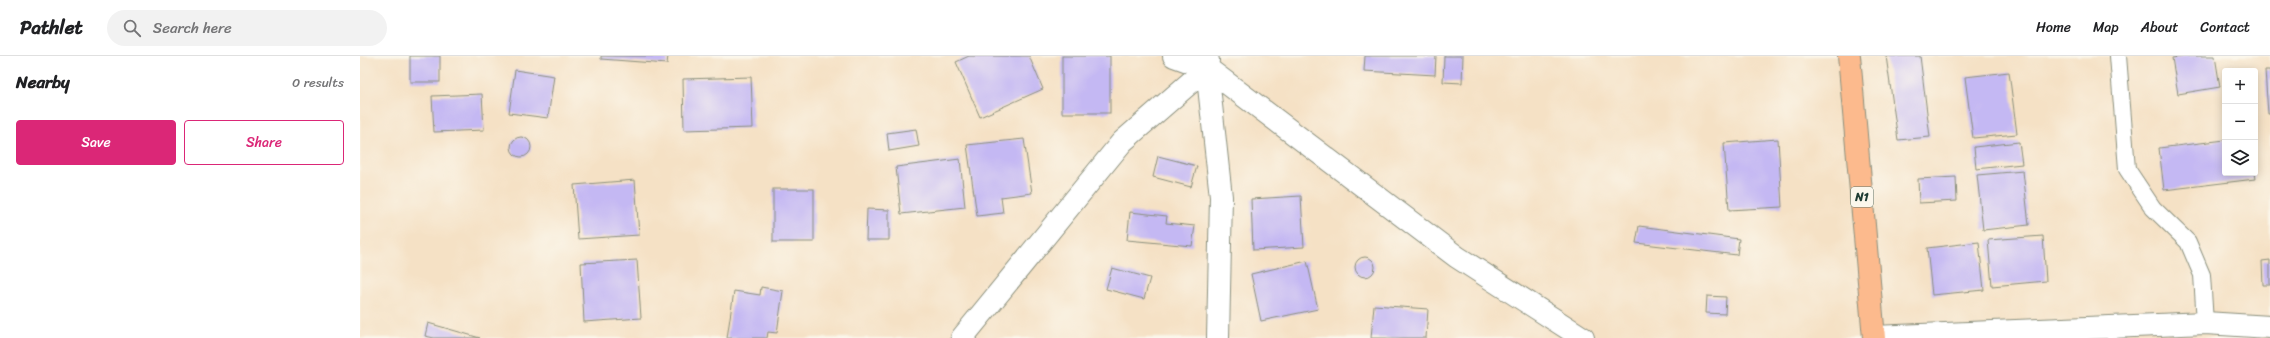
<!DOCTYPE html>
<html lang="en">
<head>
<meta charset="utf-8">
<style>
	:root { --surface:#fff; --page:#f2f2f2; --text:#202124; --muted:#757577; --line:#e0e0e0; --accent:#db2777 }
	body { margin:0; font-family:Sriracha,sans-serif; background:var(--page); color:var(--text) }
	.controls { position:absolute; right:12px; top:12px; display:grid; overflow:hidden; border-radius:4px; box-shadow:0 2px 10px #0003 }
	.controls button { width:36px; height:36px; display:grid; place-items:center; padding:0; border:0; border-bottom:1px solid var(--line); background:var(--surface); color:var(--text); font:20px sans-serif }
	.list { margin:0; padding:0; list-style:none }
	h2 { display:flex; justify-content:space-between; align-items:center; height:52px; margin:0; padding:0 16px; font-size:17px }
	h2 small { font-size:13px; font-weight:400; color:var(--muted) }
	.actions { display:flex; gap:8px; padding:12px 16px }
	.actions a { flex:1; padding:9px 0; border:1px solid var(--accent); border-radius:4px; text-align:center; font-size:14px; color:var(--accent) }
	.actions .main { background:var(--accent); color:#fff }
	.icon { flex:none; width:22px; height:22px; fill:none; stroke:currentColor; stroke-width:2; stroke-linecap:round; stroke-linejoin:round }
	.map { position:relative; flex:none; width:1910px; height:282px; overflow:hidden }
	header { display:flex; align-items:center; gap:24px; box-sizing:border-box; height:56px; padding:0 20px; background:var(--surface); border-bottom:1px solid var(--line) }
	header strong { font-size:19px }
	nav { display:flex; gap:22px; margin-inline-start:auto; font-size:14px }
	.search { width:280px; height:36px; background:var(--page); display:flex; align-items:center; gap:10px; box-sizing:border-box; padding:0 14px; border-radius:22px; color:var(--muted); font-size:15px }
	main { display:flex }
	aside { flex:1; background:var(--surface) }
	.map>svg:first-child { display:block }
</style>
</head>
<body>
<header>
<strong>Pathlet</strong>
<div class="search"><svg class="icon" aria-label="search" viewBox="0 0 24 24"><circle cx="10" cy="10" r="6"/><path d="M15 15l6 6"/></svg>Search here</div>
<nav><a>Home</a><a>Map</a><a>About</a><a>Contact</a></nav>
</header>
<main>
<aside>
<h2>Nearby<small>0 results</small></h2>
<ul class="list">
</ul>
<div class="actions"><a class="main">Save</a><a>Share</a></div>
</aside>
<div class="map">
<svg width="1910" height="282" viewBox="0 0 1910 282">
	<rect width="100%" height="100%" fill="#fbf7ec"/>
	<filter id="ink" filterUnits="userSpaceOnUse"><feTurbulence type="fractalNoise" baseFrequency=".025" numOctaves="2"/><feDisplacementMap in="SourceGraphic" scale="8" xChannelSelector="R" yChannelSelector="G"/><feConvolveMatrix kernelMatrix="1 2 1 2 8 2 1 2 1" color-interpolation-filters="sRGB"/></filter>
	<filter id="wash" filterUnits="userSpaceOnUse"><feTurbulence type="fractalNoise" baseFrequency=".012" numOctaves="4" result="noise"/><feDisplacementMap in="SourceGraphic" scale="16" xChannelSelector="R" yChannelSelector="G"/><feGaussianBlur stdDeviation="0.9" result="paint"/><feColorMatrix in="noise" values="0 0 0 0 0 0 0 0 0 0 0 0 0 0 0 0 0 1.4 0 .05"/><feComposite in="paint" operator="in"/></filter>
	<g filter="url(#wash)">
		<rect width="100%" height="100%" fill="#f5e1c5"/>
		<g id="blocks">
			<g fill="#c4b8f3">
				<rect x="50" y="0" width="30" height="26"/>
				<path d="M241 0H308L307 8 241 3Z"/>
				<path d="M609 0H669L683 33 620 61 596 6Z"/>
				<rect x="702" y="0" width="48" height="57"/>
				<path d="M1005 0H1076L1075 19 1004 15Z"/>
				<path d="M1084 0H1103L1102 27 1083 26Z"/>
				<path d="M1526 0H1560L1570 81 1538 84Z"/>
				<path d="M1827 0H1855L1860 31 1818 38 1812 2Z"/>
				<path d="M155 14 194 20 188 62 149 57Z"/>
				<path d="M1905 14H1910V58H1908Z"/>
				<path d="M1649 16 1657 78 1613 82 1605 21Z"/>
				<path d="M391 21 393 72 324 74 323 23Z"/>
				<path d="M122 38 124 74 74 76 72 40Z"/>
				<path d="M556 73 559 90 529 95 527 77Z"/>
				<circle cx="161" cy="91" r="10"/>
				<path d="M664 83 672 137 641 141 643 157 617 160 607 89Z"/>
				<path d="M1418 83 1422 151 1369 154 1364 87Z"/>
				<path d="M1865 84V117H1894L1895 123 1804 134 1799 92Z"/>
				<path d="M1659 86 1662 108 1616 113 1614 91Z"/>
				<path d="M798 100 837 110 831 131 793 121Z"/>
				<path d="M600 103 605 151 541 158 536 111Z"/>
				<path d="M1663 115 1669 169 1623 174 1617 119Z"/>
				<path d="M1596 121 1597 145 1559 147 1558 123Z"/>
				<path d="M275 124 279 179 218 183 214 129Z"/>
				<rect x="413" y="133" width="41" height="53"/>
				<path d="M941 140 944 191 893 194 891 143Z"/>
				<path d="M507 153 529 154V184H506Z"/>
				<path d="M770 156 807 160 806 167 835 170 832 190 767 184Z"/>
				<path d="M1279 170 1379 183 1377 199 1276 187Z"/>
				<path d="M1683 180 1686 225 1632 230 1628 184Z"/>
				<path d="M1619 186 1624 234 1572 239 1567 192Z"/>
				<circle cx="1005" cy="211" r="10"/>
				<path d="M277 204 281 262 224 266 221 207Z"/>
				<path d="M1910 204V229H1903L1902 205Z"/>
				<path d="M947 205 958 253 901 265 891 218Z"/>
				<path d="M752 212 790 222 784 243 746 233Z"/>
				<path d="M401 231 423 235 417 277 408 276 407 282H367L374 235 400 239Z"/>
				<path d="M1347 240 1366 241 1365 258 1346 257Z"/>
				<path d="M1014 249 1068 253 1066 282H1011Z"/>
				<path d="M68 267 120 282H74L65 280Z"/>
			</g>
		</g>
	</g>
	<g filter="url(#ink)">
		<use href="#blocks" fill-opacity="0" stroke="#8a8f7c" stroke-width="1"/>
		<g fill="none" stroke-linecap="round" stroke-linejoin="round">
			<g stroke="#8a8f7c" stroke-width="18">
				<path id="lane" d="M1758 0 1767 113 1793 152 1828 186 1842 219 1845 267"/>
			</g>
			<g stroke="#8a8f7c" stroke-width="24">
				<g id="street">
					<path d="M814 0 847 12 1097 201 1223 282"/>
					<path d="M848 4 847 12 861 141 858 282"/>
					<path d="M1514 281 1845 267 1910 271"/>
					<path d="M602 282 762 86 847 12"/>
				</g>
			</g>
			<g stroke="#8a8f7c" stroke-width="24">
				<path id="highway" d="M1489 0 1514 282"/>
			</g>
			<use href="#lane" stroke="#fff" stroke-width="16"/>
			<use href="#street" stroke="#fff" stroke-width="22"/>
			<use href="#highway" stroke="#fcba8d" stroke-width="22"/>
		</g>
	</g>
	<g text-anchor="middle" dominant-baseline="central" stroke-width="4" stroke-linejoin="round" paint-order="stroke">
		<rect fill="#fbf7ec" stroke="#61756b" stroke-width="1" x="1491" y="131" width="22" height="20" rx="3"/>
		<g font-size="12" font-weight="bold" fill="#1f3d34">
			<text x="1502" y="141">N1</text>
		</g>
	</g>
</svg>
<div class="controls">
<button>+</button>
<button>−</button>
<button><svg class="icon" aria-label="layers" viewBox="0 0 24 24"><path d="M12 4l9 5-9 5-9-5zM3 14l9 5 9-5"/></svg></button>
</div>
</div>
</main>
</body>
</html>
